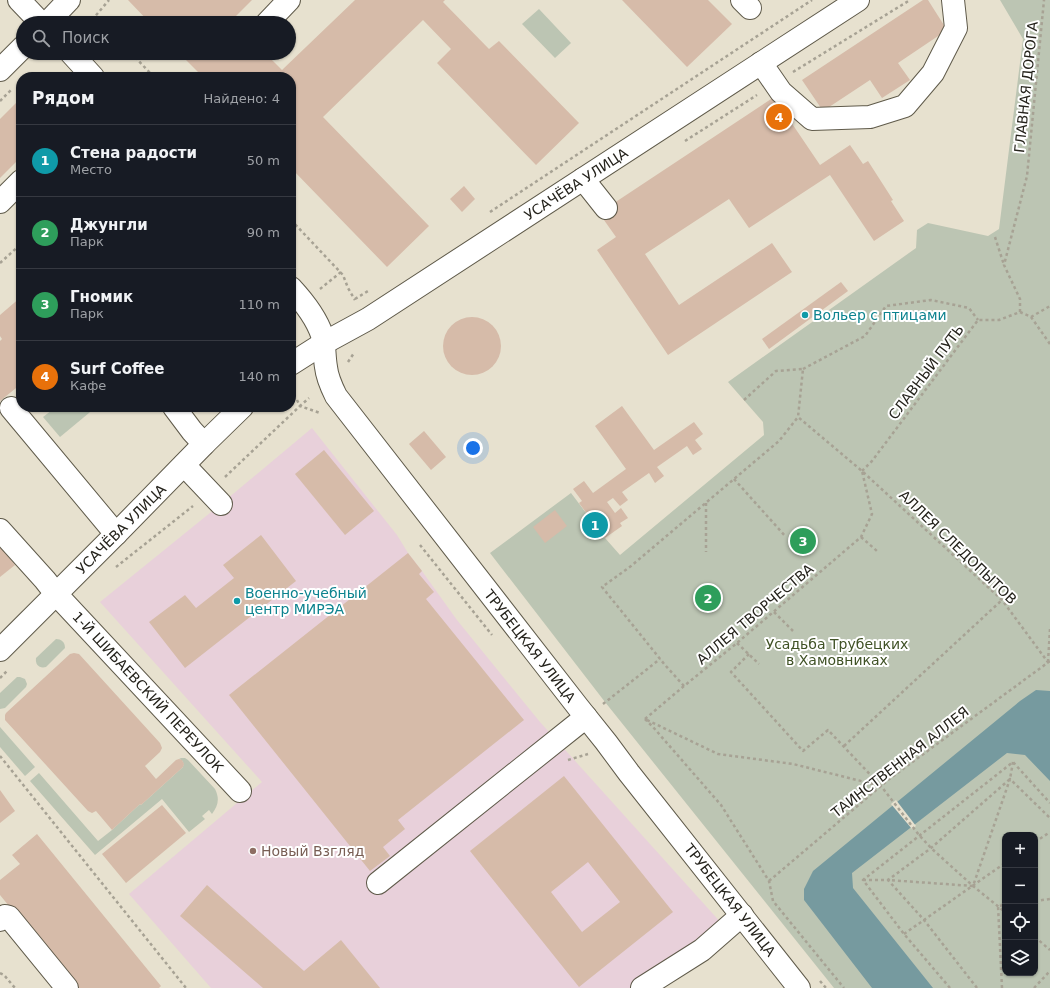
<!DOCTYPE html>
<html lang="ru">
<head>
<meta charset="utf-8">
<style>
	:root { --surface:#171b24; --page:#242831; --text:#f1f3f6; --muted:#9ea1a6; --line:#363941; --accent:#0f766e }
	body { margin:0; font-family:"DejaVu Sans",sans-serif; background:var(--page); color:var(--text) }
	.controls { position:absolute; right:12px; bottom:12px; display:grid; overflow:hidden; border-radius:8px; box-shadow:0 1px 3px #0004 }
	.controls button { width:36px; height:36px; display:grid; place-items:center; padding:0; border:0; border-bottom:1px solid var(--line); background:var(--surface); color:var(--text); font:20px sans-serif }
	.you { position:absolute; left:473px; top:448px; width:14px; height:14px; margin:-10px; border:3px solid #fff; border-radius:50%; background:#1a73e8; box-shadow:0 0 0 6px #1a73e833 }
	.badge { display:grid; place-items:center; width:26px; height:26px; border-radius:50%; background:var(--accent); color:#fff; font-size:13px; font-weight:700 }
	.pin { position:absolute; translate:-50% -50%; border:2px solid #fff; box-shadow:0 1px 4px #0006 }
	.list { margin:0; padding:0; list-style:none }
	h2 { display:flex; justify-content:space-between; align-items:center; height:52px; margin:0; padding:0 16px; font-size:17px }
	h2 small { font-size:13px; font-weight:400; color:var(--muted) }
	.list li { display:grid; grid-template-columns:26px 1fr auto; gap:12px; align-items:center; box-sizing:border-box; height:72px; padding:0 16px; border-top:1px solid var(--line) }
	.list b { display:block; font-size:15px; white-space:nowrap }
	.list p { margin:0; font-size:13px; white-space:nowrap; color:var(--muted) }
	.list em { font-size:13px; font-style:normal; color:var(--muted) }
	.icon { flex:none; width:22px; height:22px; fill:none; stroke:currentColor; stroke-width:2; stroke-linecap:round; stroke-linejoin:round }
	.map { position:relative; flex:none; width:1050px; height:988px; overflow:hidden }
	.search { position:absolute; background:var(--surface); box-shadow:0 1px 3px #0004; left:16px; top:16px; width:280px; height:44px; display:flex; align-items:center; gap:10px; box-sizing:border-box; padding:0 14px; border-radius:22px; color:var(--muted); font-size:15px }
	.panel { position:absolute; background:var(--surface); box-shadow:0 1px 3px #0004; left:16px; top:72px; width:280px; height:340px; border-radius:16px }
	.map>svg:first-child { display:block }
</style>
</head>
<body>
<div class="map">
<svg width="1050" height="988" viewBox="0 0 1050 988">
	<rect width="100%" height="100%" fill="#e7e1cf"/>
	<path fill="#e8d0da" d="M312 428 397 535 408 553 422 571 457 620 540 722 723 925 648 988H211L129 894 262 782 100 602 221 504Z"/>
	<g fill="#bcc5b3" fill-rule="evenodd">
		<path d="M1000 0H1050V988H834L605 702 490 553 571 493 605 538 620 555 764 435 763 422 728 382 916 248 917 230 928 223 988 236 999 229 1023 39ZM1005 835H1035V973H1005Z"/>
		<path d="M539 9 571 43 555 58 522 24Z"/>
		<path d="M56 407H94L95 408 60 437 43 417Z"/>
		<path d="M56 639C61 639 65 642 65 648L46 667C39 669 35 664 36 658Z"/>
		<path d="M17 677H20L25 679 27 684 26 687 5 708 0 709V693Z"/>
		<path d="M0 727 35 767 25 776 0 747Z"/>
		<path d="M181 758H185L188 760 215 789C220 799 218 806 212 814L209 810 202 816 205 819 189 832 162 799 95 855 30 781 39 773 98 841 112 830 140 804 141 805 183 767C184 763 183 760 179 759Z"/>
	</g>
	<path fill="#769a9f" d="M1036 690 1050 691V781L1025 755 1007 753 852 873 853 888 933 988H872L804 900V889L813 871 1020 701Z"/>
	<path fill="#e7e1cf" d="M896 800 916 826 912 829 891 804Z"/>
	<g fill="#d6bba9" fill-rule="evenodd">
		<path d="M128 0H252L234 18 238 23H150Z"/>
		<path d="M355 0H445L443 2 489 49 499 41 579 123 536 165 437 63 451 49 423 20 323 117 429 226 387 267 291 168V77H203L179 53H265L282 70Z"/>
		<path d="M622 0H708L732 24 687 67Z"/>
		<path d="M923 0H928L947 30 898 63 910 80 882 98 870 80 823 111 802 80Z"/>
		<path d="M774 97 820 165 850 145 863 164 868 161 893 200 891 201 904 221 874 241 830 175 749 228 729 199 645 254 679 305 772 243 792 272 668 355 597 250 616 237 599 213Z"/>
		<path d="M21 98V157L0 178V119Z"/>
		<path d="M464 186 475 199 462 212 450 199Z"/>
		<path d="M841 282 848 291 769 349 762 339Z"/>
		<path d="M21 297V384L0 401V341L2 339 0 336V315Z"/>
		<circle cx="472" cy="346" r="29"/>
		<path d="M622 406 654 450 694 422 703 434 695 440 702 449 693 455 687 446 657 467 664 476 655 483 649 473 622 492 628 500 620 506 613 498 607 502 615 513 621 508 628 518 620 523 622 526 605 538 579 503 582 501 573 489 584 481 593 493 626 469 595 426Z"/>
		<path d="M424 431 446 457 431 470 409 444Z"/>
		<path d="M324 450 374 511 345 535 295 474Z"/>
		<path d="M555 510 567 526 545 543 533 527Z"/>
		<path d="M261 535 296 581 185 668 149 622 185 595 196 608 234 578 223 565Z"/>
		<path d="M0 546 15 565 0 577Z"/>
		<path d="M408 553 422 571 419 574 434 592 426 599 524 720 398 820 405 829 383 847 390 856 370 871 229 695Z"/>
		<path d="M74 653 79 654 160 743 162 748 160 752 145 766 156 779 176 760 179 759 182 760 184 764 183 767 141 805 140 804 112 830 96 811 92 813 88 811 5 720V715L6 713 70 654Z"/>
		<path d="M564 776 673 912 579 987 470 851ZM588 862 620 902 582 932 551 892Z"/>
		<path d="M0 790 15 811 0 823Z"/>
		<path d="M162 805 186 833 126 883 102 854Z"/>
		<path d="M37 834 161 986 159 988H76L0 895V880L20 864 12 855Z"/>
		<path d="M207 885 304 971 341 940 380 988H263L180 916Z"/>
	</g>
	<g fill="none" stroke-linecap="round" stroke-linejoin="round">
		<g stroke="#5f5a4a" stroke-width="24">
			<g id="minor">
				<path d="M19 0 41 23"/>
				<path d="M742 0 750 8"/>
				<path d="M47 23 69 0"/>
				<path d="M267 23 289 0"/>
				<path d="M71 53 93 77"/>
				<path d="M761 63 781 92 812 119 870 117 905 106 933 73 956 28 953 0"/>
				<path d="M0 70 23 47"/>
				<path d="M583 179 606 208"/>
				<path d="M0 202 21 181"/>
				<path d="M291 288C304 302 316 317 322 335 325 345 324 356 326 367 327 377 331 386 336 396L578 707 606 742 629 773 799 988"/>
				<path d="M291 364 324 343 368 319 858 0"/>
				<path d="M174 407 192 431 204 444"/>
				<path d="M11 408 116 534"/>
				<path d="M184 465 221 504"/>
				<path d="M0 530 45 580 56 594 240 791"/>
				<path d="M0 650 116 534 204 444 242 407"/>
				<path d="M378 883 586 717"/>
				<path d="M0 920 5 916 9 917 67 988"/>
				<path d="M642 988 702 950 742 915"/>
			</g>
		</g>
		<g stroke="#a7a294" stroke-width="2.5" stroke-dasharray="3 3" stroke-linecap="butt">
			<path d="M97 23 92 20 109 0"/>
			<path d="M131 53 154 77"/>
			<path d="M793 72 910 0"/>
			<path d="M0 101 12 89"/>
			<path d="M685 141 757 95"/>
			<path d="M490 212 812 0"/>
			<path d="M17 214 21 219"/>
			<path d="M291 220 343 275 348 288 355 300"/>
			<path d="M995 237 1004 265"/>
			<path d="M0 263 21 244"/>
			<path d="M320 289 341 272"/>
			<path d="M355 299 368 291"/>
			<path d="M1020 312V299L1004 265 1027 176 1044 0"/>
			<path d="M1020 312 1031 317 1050 344"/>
			<path d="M1031 317 1050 306"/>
			<path d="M348 362 354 353"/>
			<path d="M803 369 865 336 886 306 931 300 969 308 978 320"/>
			<path d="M297 400 300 406 309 398"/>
			<path d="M744 400 776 371 803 369 798 417 862 471 1002 600 1050 665"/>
			<path d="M862 471 872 461 978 320H999L1020 312"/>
			<path d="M225 477 300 406 320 413"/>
			<path d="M734 479 786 537"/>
			<path d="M706 503V552"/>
			<path d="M861 537 877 551"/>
			<path d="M420 545 492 635"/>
			<path d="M116 567 193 506"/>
			<path d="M774 612 793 631"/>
			<path d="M737 643 759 664"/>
			<path d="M749 654 731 672 803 751 828 730 881 786 919 835 931 848 973 886 1005 912"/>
			<path d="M1048 662 1050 629"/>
			<path d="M0 678 8 670"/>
			<path d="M684 686 665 665 602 587 631 566 779 441 798 417"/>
			<path d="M603 704 660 659"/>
			<path d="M645 719 684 686 737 643 861 537 872 514 862 471"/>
			<path d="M645 719 653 727 721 805 769 881 773 901 844 988"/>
			<path d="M647 720 718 754 793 764 881 786"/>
			<path d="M844 746 1002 600"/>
			<path d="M0 756 186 988"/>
			<path d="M568 760 588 754"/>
			<path d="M1035 842 1050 832"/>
			<path d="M863 880H888L931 848 1010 779 1013 762"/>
			<path d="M769 881 888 780 1050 661"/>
			<path d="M1035 901 1050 899"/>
			<path d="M904 934 1005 863"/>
			<path d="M1035 937 1050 950"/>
			<path d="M0 973 4 975 15 988"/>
			<path d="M820 981 826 988"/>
			<path d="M950 988 904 934 863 880 1013 762 1050 803"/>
			<path d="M977 988 924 920 888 880 973 886 1010 779 1050 818"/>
			<path d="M1002 988 998 906 1005 905"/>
			<path d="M1034 988 1050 971"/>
		</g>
		<use href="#minor" stroke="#fff" stroke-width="22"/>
	</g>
	<g fill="#0f9aa8" stroke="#fff" stroke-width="1.5">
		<circle cx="805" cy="315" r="4"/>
		<circle cx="237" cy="601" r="4"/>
	</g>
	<circle fill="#8d6e63" stroke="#fff" stroke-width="1.5" cx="253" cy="851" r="4"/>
	<g text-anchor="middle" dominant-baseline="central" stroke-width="4" stroke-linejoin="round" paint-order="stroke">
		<g font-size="14" fill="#25231c" stroke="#fff">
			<text transform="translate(1026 87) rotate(-84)">ГЛАВНАЯ ДОРОГА</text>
			<text transform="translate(576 184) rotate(-33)">УСАЧЁВА УЛИЦА</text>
			<text transform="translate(926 372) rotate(-53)">СЛАВНЫЙ ПУТЬ</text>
			<text transform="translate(121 529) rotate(-45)">УСАЧЁВА УЛИЦА</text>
			<text transform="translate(958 547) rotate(44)">АЛЛЕЯ СЛЕДОПЫТОВ</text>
			<text transform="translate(755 614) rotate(-40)">АЛЛЕЯ ТВОРЧЕСТВА</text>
			<text transform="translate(530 646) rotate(52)">ТРУБЕЦКАЯ УЛИЦА</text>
			<text transform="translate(148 692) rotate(47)">1-Й ШИБАЕВСКИЙ ПЕРЕУЛОК</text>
			<text transform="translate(900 762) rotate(-38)">ТАИНСТВЕННАЯ АЛЛЕЯ</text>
			<text transform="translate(730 900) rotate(52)">ТРУБЕЦКАЯ УЛИЦА</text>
		</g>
		<g font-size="14" fill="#0d838f" stroke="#fff" text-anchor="start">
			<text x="813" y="315">Вольер с птицами</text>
			<text x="245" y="593">Военно-учебный<tspan x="245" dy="16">центр МИРЭА</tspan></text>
		</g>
		<g font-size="14" fill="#405226" stroke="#fff">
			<text x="837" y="644">Усадьба Трубецких<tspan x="837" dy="16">в Хамовниках</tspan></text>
		</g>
		<g font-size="14" fill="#785e54" stroke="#fff" text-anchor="start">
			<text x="261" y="851">Новый Взгляд</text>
		</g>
	</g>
</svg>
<div class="controls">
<button>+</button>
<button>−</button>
<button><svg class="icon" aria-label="locate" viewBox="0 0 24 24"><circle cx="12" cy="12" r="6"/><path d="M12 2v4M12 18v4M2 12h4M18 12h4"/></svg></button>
<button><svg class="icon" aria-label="layers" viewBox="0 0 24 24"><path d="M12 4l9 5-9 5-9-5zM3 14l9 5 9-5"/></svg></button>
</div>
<div class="you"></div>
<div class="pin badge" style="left:595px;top:525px;background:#0f9aa8">1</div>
<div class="pin badge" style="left:708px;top:598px;background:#2e9e5b">2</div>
<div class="pin badge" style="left:803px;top:541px;background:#2e9e5b">3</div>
<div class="pin badge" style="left:779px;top:117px;background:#e8710a">4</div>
<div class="search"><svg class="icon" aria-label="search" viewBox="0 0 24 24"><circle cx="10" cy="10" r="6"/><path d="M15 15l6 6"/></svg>Поиск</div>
<section class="panel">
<h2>Рядом<small>Найдено: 4</small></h2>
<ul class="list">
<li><span class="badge" style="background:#0f9aa8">1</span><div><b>Стена радости</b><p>Место</p></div><em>50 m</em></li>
<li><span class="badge" style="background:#2e9e5b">2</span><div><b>Джунгли</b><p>Парк</p></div><em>90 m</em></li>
<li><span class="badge" style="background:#2e9e5b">3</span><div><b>Гномик</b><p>Парк</p></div><em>110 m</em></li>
<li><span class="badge" style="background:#e8710a">4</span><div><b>Surf Coffee</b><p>Кафе</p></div><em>140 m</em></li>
</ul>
</section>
</div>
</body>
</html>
